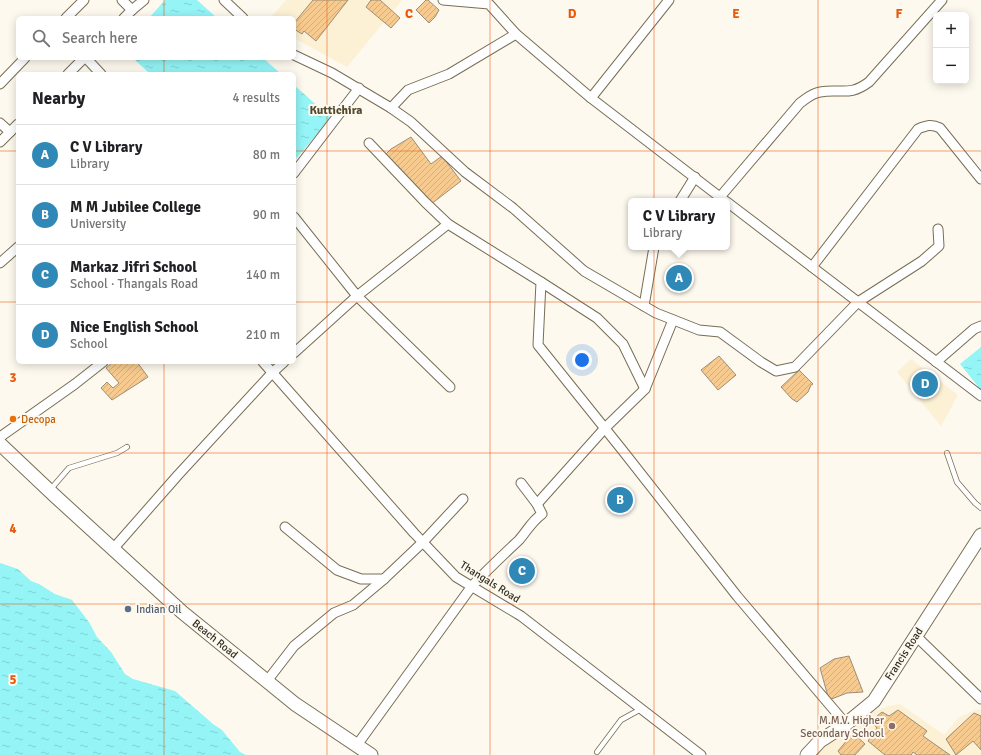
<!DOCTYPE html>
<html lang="en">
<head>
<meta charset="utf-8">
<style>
	:root { --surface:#fff; --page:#f2f2f2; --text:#202124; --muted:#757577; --line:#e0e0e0; --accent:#3088b6 }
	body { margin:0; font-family:Signika,sans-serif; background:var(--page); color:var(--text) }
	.controls { position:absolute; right:12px; top:12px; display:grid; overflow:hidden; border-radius:6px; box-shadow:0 2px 10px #0003 }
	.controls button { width:36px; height:36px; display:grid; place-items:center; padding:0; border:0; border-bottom:1px solid var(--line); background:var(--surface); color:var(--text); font:20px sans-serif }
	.you { position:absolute; left:582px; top:360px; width:14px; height:14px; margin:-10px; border:3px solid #fff; border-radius:50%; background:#1a73e8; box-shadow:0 0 0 6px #1a73e833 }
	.badge { display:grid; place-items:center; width:26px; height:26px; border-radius:50%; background:var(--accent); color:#fff; font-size:13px; font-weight:700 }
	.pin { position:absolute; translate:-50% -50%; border:2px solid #fff; box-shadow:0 1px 4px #0006 }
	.popup { position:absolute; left:628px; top:198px; width:102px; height:52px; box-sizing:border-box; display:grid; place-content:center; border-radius:6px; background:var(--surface); filter:drop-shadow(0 1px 3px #0005); font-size:13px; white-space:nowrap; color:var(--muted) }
	.popup b { font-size:15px; color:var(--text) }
	.popup::after { content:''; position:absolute; left:50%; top:100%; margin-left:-8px; border:8px solid transparent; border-top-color:var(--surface) }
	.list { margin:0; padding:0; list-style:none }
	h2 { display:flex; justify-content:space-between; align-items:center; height:52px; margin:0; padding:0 16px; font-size:17px }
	h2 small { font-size:13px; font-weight:400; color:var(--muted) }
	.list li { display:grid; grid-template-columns:26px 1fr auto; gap:12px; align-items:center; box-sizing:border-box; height:60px; padding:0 16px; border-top:1px solid var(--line) }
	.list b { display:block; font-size:15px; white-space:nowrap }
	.list p { margin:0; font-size:13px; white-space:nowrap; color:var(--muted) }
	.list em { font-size:13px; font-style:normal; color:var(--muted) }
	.icon { flex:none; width:22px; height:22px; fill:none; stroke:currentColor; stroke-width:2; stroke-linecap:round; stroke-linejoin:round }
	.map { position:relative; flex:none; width:981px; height:755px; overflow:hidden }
	.search { position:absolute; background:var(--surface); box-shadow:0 2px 10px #0003; left:16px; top:16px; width:280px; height:44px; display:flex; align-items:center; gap:10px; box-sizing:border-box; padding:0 14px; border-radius:6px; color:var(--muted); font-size:15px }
	.panel { position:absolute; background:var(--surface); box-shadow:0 2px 10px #0003; left:16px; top:72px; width:280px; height:292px; border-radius:6px }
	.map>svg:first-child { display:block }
</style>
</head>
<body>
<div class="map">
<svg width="981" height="755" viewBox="0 0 981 755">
	<defs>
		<pattern id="water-ripples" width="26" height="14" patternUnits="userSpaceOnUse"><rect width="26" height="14" fill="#94f4f6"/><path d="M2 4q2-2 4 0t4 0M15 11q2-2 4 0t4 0" fill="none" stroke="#80d2d3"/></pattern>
		<pattern id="building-hatch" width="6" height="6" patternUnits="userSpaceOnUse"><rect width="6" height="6" fill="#f7cb90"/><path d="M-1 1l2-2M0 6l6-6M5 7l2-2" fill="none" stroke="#d4af7c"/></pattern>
	</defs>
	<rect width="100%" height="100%" fill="#fef9ee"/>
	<g fill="#fcf1d4">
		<path d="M286 0H402L347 67 294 38V18H270Z"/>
		<path d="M911 359 958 395 941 426 897 372Z"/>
		<path d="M900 704 944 735 958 718 977 709 981 710V755H818L823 746 844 734 872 712 889 706Z"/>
	</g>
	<g fill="url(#water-ripples)">
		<path d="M165 0H197L217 18H149Z"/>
		<path d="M133 58H263L281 74H150Z"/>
		<path d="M294 85 331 118 294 161Z"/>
		<path d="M981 347V390L960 364Z"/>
		<path d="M0 563 18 569 31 581 39 584 55 594 72 600 89 622 97 637 111 652 125 674 133 679 175 691 213 724 222 730 240 752 246 755H0Z"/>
	</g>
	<g fill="url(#building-hatch)" stroke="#9e8d76">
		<path d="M313 0H348L316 41 304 31 302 34 294 29V23Z"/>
		<path d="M371 0H380L400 18 391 28 366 7Z"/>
		<path d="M426 0H428L439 10 435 17 429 23 416 10Z"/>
		<path d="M411 137 431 164 442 156 461 181 426 208 384 156 391 149Z"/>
		<path d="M719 356 736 375 718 390 701 370Z"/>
		<path d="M113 362H137L148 377 112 400 101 388 107 382 113 388 119 383 106 368Z"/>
		<path d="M799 370 813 384 811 385 808 392 797 402 792 399 781 387Z"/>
		<path d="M849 656 863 692 847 693 829 700 820 668 834 659Z"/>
		<path d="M898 710 927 731 923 736 950 755H917L913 752 911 755H885L868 741 877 728 871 721 882 712 889 716Z"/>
		<path d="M974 713 981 716V750L973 741 956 755 946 739Z"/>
		<path d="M853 733 865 744 855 755H841L838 751Z"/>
	</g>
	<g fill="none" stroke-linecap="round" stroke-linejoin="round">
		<g stroke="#786e55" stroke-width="6">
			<g id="service">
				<path d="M947 453 957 482 975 503 981 508"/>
				<path d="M50 490 69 468 117 453 127 447"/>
				<path d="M597 752 621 720 641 709"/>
			</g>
		</g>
		<g stroke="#786e55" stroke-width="11">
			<g id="minor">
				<path d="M122 0 132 10 124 18"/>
				<path d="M224 0 243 18"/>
				<path d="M443 0 489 4 516 34 591 98 725 201"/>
				<path d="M132 10 144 0"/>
				<path d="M66 18 84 0"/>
				<path d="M294 55 332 73 391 108 411 122 465 172 513 208 584 271 656 313 699 330 720 332 761 362 776 371 795 367 858 302 922 261 939 246 938 229"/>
				<path d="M86 58 101 74"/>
				<path d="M68 74 84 58"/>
				<path d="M0 84 25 58"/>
				<path d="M591 98 669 0"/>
				<path d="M391 108 408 90 449 74 516 34"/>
				<path d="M0 123 10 132"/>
				<path d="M0 142 18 124"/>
				<path d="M369 143 425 202 448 224"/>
				<path d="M294 173 359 88"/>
				<path d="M720 197 800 103C806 99 812 93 820 92 841 88 849 97 869 82L942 0"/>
				<path d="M680 201 695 177"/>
				<path d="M727 202 981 396"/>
				<path d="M294 217 357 296 448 224 541 282 538 345 623 451 737 596 846 724"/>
				<path d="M0 263 18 247"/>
				<path d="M812 267 918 129C927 125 932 124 940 128L981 179"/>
				<path d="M541 282 597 318 623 344 645 389"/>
				<path d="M644 306 654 247"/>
				<path d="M294 353 357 296 450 387"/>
				<path d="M263 362 414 533 456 577 521 616 701 755"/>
				<path d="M936 362 974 329 981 326"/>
				<path d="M0 437 75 384 103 362"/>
				<path d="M537 504 605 428 645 389 673 320"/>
				<path d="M285 527 337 570 361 579H384L423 542 463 499"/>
				<path d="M113 549 178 475 272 373 284 362"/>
				<path d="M916 636 981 699"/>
				<path d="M267 681 294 646 334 613 353 605 384 579"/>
				<path d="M357 745 472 586C487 570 503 555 519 540 527 531 531 522 542 514L537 504 521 483"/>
			</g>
		</g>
		<g stroke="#786e55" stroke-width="15">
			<g id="secondary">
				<path d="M0 444 55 496 182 612 295 704 371 755"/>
				<path d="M807 755 820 741 846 724 874 701 981 535"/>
			</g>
		</g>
		<use href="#service" stroke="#fff" stroke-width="4.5"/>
		<use href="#minor" stroke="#fff" stroke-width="9"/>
		<use href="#secondary" stroke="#fff" stroke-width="13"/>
	</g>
	<path fill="none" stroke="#e8590c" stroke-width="1" stroke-opacity="0.55" d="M164 0V18M327 0V755M490 0V755M654 0V755M818 0V755M164 58V74M0 151H18M294 151H981M0 302H18M294 302H981M164 362V755M0 453H981M0 604H981"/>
	<circle fill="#e8710a" stroke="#fef9ee" stroke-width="1.5" cx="13" cy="419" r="4"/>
	<circle fill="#5c6f8a" stroke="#fef9ee" stroke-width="1.5" cx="128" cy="609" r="4"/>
	<circle fill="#8d6e63" stroke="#fef9ee" stroke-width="1.5" cx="892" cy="726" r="4"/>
	<g text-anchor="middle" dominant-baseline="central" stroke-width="4" stroke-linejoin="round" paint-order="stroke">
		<g font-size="11" fill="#c56008" stroke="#fef9ee" text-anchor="start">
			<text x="21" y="419">Decopa</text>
		</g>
		<g font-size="11" fill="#342f24" stroke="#fef9ee">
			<text transform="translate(490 582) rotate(32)">Thangals Road</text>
			<text transform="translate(215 639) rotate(39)">Beach Road</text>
			<text transform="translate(904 654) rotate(-57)">Francis Road</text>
		</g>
		<g font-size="11" fill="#4e5e75" stroke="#fef9ee" text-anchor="start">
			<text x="136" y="609">Indian Oil</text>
		</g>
		<g font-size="11" fill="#785e54" stroke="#fef9ee" text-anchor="end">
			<text x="884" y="720">M.M.V. Higher<tspan x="884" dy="13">Secondary School</tspan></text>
		</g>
		<g font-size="12" font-weight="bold" fill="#524931" stroke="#fef9ee">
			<text x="336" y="110">Kuttichira</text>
		</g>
	</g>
	<g font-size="13" text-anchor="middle" font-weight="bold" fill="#e8590c" stroke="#fef9ee" stroke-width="4" stroke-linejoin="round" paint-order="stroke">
		<text x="409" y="18">C</text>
		<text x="572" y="18">D</text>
		<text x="736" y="18">E</text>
		<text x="899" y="18">F</text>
		<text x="13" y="382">3</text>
		<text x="13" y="533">4</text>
		<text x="13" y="684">5</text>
	</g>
</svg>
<div class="controls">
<button>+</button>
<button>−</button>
</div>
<div class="you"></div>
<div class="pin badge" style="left:679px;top:278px">A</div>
<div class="popup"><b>C V Library</b>Library</div>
<div class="pin badge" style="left:620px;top:500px">B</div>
<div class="pin badge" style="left:522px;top:571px">C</div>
<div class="pin badge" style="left:925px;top:384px">D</div>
<div class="search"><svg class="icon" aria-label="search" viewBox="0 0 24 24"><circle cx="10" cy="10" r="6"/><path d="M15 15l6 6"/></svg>Search here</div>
<section class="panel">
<h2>Nearby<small>4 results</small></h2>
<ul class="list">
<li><span class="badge">A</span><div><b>C V Library</b><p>Library</p></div><em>80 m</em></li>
<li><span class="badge">B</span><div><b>M M Jubilee College</b><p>University</p></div><em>90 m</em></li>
<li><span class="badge">C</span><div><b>Markaz Jifri School</b><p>School · Thangals Road</p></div><em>140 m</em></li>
<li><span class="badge">D</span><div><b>Nice English School</b><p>School</p></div><em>210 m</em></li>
</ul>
</section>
</div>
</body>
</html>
